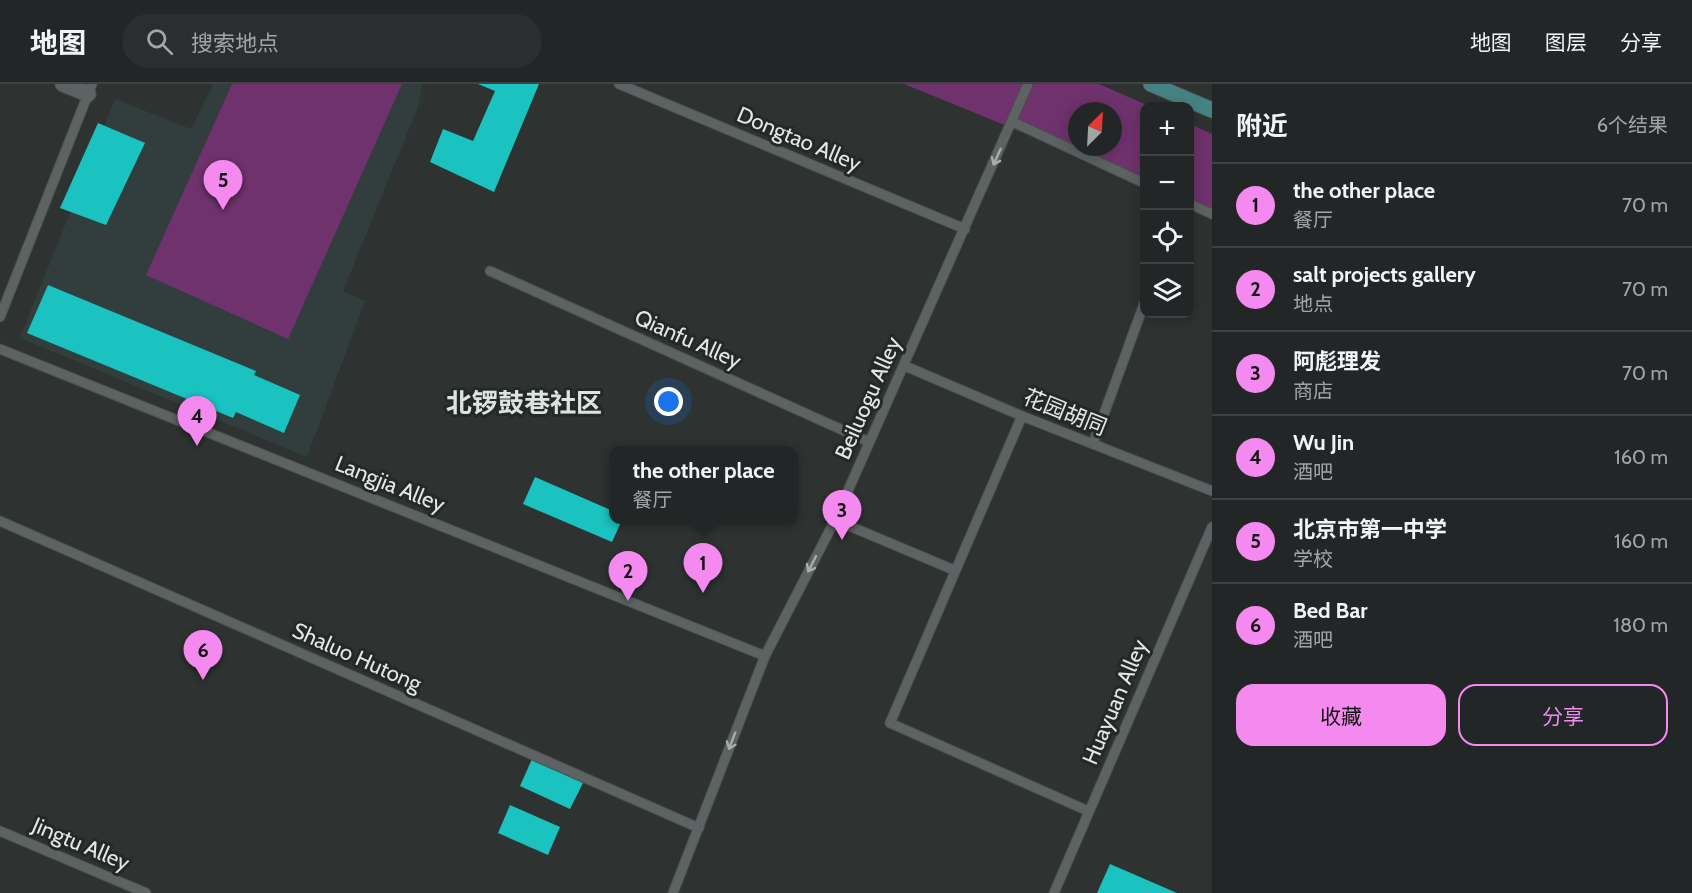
<!DOCTYPE html>
<html lang="zh">
<head>
<meta charset="utf-8">
<style>
	:root { --surface:#222626; --page:#2a2e2e; --text:#f1f3f6; --muted:#a2a5a7; --line:#3f4343; --accent:#f489f0 }
	body { margin:0; font-family:Cabin,"Noto Sans SC",sans-serif; background:var(--page); color:var(--text) }
	.controls { position:absolute; right:18px; top:18px; display:grid; overflow:hidden; border-radius:12px; box-shadow:0 3px 15px #0003 }
	.controls button { width:54px; height:54px; display:grid; place-items:center; padding:0; border:0; border-bottom:2px solid var(--line); background:var(--surface); color:var(--text); font:30px sans-serif }
	.compass { position:absolute; left:1068px; top:18px; width:54px; height:54px; border-radius:50%; background:var(--surface); box-shadow:0 3px 15px #0003; rotate:24deg }
	.you { position:absolute; left:669px; top:318px; width:21px; height:21px; margin:-15px; border:4px solid #fff; border-radius:50%; background:#1a73e8; box-shadow:0 0 0 9px #1a73e833 }
	.badge { display:grid; place-items:center; width:39px; height:39px; border-radius:50%; background:var(--accent); color:#111; font-size:20px; font-weight:700 }
	.pin { position:absolute; translate:-50% -50px; filter:drop-shadow(0 2px 3px #0008) }
	.pin::after { content:''; position:absolute; top:32px; width:21px; height:18px; background:inherit; clip-path:polygon(0 0,100% 0,50% 100%) }
	.popup { position:absolute; left:609px; top:362px; width:189px; height:78px; box-sizing:border-box; display:grid; place-content:center; border-radius:12px; background:var(--surface); filter:drop-shadow(0 2px 4px #0005); font-size:20px; white-space:nowrap; color:var(--muted) }
	.popup b { font-size:22px; color:var(--text) }
	.popup::after { content:''; position:absolute; left:50%; top:100%; margin-left:-12px; border:12px solid transparent; border-top-color:var(--surface) }
	.list { margin:0; padding:0; list-style:none }
	h2 { display:flex; justify-content:space-between; align-items:center; height:78px; margin:0; padding:0 24px; font-size:26px }
	h2 small { font-size:20px; font-weight:400; color:var(--muted) }
	.list li { display:grid; grid-template-columns:39px 1fr auto; gap:18px; align-items:center; box-sizing:border-box; height:84px; padding:0 24px; border-top:2px solid var(--line) }
	.list b { display:block; font-size:22px; white-space:nowrap }
	.list p { margin:0; font-size:20px; white-space:nowrap; color:var(--muted) }
	.list em { font-size:20px; font-style:normal; color:var(--muted) }
	.actions { display:flex; gap:12px; padding:18px 24px }
	.actions a { flex:1; padding:14px 0; border:2px solid var(--accent); border-radius:18px; text-align:center; font-size:21px; color:var(--accent) }
	.actions .main { background:var(--accent); color:#111 }
	.icon { flex:none; width:33px; height:33px; fill:none; stroke:currentColor; stroke-width:2; stroke-linecap:round; stroke-linejoin:round }
	.map { position:relative; flex:none; width:1212px; height:809px; overflow:hidden }
	header { display:flex; align-items:center; gap:36px; box-sizing:border-box; height:84px; padding:0 30px; background:var(--surface); border-bottom:2px solid var(--line) }
	header strong { font-size:28px }
	nav { display:flex; gap:33px; margin-inline-start:auto; font-size:21px }
	.search { width:420px; height:54px; background:var(--page); display:flex; align-items:center; gap:15px; box-sizing:border-box; padding:0 21px; border-radius:33px; color:var(--muted); font-size:22px }
	main { display:flex }
	aside { flex:1; background:var(--surface) }
	.map>svg:first-child { display:block }
</style>
</head>
<body>
<header>
<strong>地图</strong>
<div class="search"><svg class="icon" aria-label="search" viewBox="0 0 24 24"><circle cx="10" cy="10" r="6"/><path d="M15 15l6 6"/></svg>搜索地点</div>
<nav><a>地图</a><a>图层</a><a>分享</a></nav>
</header>
<main>
<div class="map">
<svg width="1212" height="809" viewBox="0 0 1212 809">
	<rect width="100%" height="100%" fill="#2e3332"/>
	<path fill="#313e3d" d="M213 0H422L418 23 343 207 365 217 307 373 20 254 115 15 191 45Z"/>
	<g fill="#6f326d" fill-rule="evenodd">
		<path d="M232 0H402L288 255 146 191Z"/>
		<path d="M904 0H1099L1149 22H1144V98ZM1077 27H1113V63H1077Z"/>
		<path d="M1190 40 1212 50V128L1190 118Z"/>
	</g>
	<g fill="#1ac3bf">
		<path d="M478 0H539L494 108 430 78 443 45 473 57 495 7Z"/>
		<path d="M98 39 145 59 106 141 60 124Z"/>
		<path d="M48 201 256 287 254 291 300 311 284 349 236 328 233 334 27 249Z"/>
		<path d="M535 393 613 427V436H622L612 458 523 420Z"/>
		<path d="M532 675 583 699 570 725 520 702Z"/>
		<path d="M510 721 560 743 548 771 498 749Z"/>
		<path d="M1110 780 1177 809H1097Z"/>
	</g>
	<g fill="none" stroke-linecap="round" stroke-linejoin="round">
		<g stroke="#4c4f4f" stroke-width="11">
			<g id="lane">
				<path d="M619 0 965 145"/>
				<path d="M1013 38 1144 99"/>
				<path d="M1190 120 1212 130"/>
				<path d="M490 187 869 358"/>
				<path d="M0 233 92 0"/>
				<path d="M0 265 765 572"/>
				<path d="M905 282 1022 332 1212 407"/>
				<path d="M1022 332 890 639 1088 727"/>
				<path d="M1093 360 1144 220"/>
				<path d="M835 436 954 486"/>
				<path d="M0 437 699 744"/>
				<path d="M0 747 146 809"/>
				<path d="M673 809 765 572 835 436 1028 0"/>
				<path d="M1054 809 1212 443"/>
			</g>
		</g>
		<g stroke="#4c4f4f" stroke-width="17">
			<path id="street" d="M63 0 88 10"/>
		</g>
		<g stroke="#4c4f4f" stroke-width="17">
			<path id="secondary" d="M1151 0 1212 26"/>
		</g>
		<use href="#lane" stroke="#5d6363" stroke-width="9"/>
		<use href="#street" stroke="#5d6363" stroke-width="15"/>
		<use href="#secondary" stroke="#458382" stroke-width="15"/>
	</g>
	<defs><path id="oneway-shaft" d="M-6 0H5M1.5-3L5.5 0L1.5 3" fill="none" stroke-width="1.6" stroke-linecap="round" stroke-linejoin="round" transform="scale(1.5)"/></defs>
	<g stroke="#a7acac">
		<use href="#oneway-shaft" transform="translate(997 73) rotate(114)"/>
		<use href="#oneway-shaft" transform="translate(812 480) rotate(117)"/>
		<use href="#oneway-shaft" transform="translate(732 657) rotate(111)"/>
	</g>
	<g text-anchor="middle" dominant-baseline="central" stroke-width="6" stroke-linejoin="round" paint-order="stroke">
		<g font-size="22" fill="#e4e7e7" stroke="#242928">
			<text transform="translate(799 55) rotate(23)">Dongtao Alley</text>
			<text transform="translate(688 255) rotate(24)">Qianfu Alley</text>
			<text transform="translate(868 314) rotate(-66)">Beiluogu Alley</text>
			<text transform="translate(1065 328) rotate(22)">花园胡同</text>
			<text transform="translate(390 400) rotate(22)">Langjia Alley</text>
			<text transform="translate(357 573) rotate(24)">Shaluo Hutong</text>
			<text transform="translate(1115 618) rotate(-67)">Huayuan Alley</text>
			<text transform="translate(81 760) rotate(23)">Jingtu Alley</text>
		</g>
		<g font-size="26" font-weight="bold" fill="#dde3e3" stroke="#242928">
			<text x="524" y="319">北锣鼓巷社区</text>
		</g>
	</g>
</svg>
<div class="controls">
<button>+</button>
<button>−</button>
<button><svg class="icon" aria-label="locate" viewBox="0 0 24 24"><circle cx="12" cy="12" r="6"/><path d="M12 2v4M12 18v4M2 12h4M18 12h4"/></svg></button>
<button><svg class="icon" aria-label="layers" viewBox="0 0 24 24"><path d="M12 4l9 5-9 5-9-5zM3 14l9 5 9-5"/></svg></button>
</div>
<svg class="compass" viewBox="-18 -18 36 36"><path d="M0-13l5 13h-10z" fill="#e53935"/><path d="M0 13l5-13h-10z" fill="#a2a5a7"/></svg>
<div class="you"></div>
<div class="pin badge" style="left:703px;top:509px">1</div>
<div class="popup"><b>the other place</b>餐厅</div>
<div class="pin badge" style="left:628px;top:517px">2</div>
<div class="pin badge" style="left:842px;top:456px">3</div>
<div class="pin badge" style="left:197px;top:362px">4</div>
<div class="pin badge" style="left:223px;top:126px">5</div>
<div class="pin badge" style="left:203px;top:596px">6</div>
</div>
<aside>
<h2>附近<small>6个结果</small></h2>
<ul class="list">
<li><span class="badge">1</span><div><b>the other place</b><p>餐厅</p></div><em>70 m</em></li>
<li><span class="badge">2</span><div><b>salt projects gallery</b><p>地点</p></div><em>70 m</em></li>
<li><span class="badge">3</span><div><b>阿彪理发</b><p>商店</p></div><em>70 m</em></li>
<li><span class="badge">4</span><div><b>Wu Jin</b><p>酒吧</p></div><em>160 m</em></li>
<li><span class="badge">5</span><div><b>北京市第一中学</b><p>学校</p></div><em>160 m</em></li>
<li><span class="badge">6</span><div><b>Bed Bar</b><p>酒吧</p></div><em>180 m</em></li>
</ul>
<div class="actions"><a class="main">收藏</a><a>分享</a></div>
</aside>
</main>
</body>
</html>
